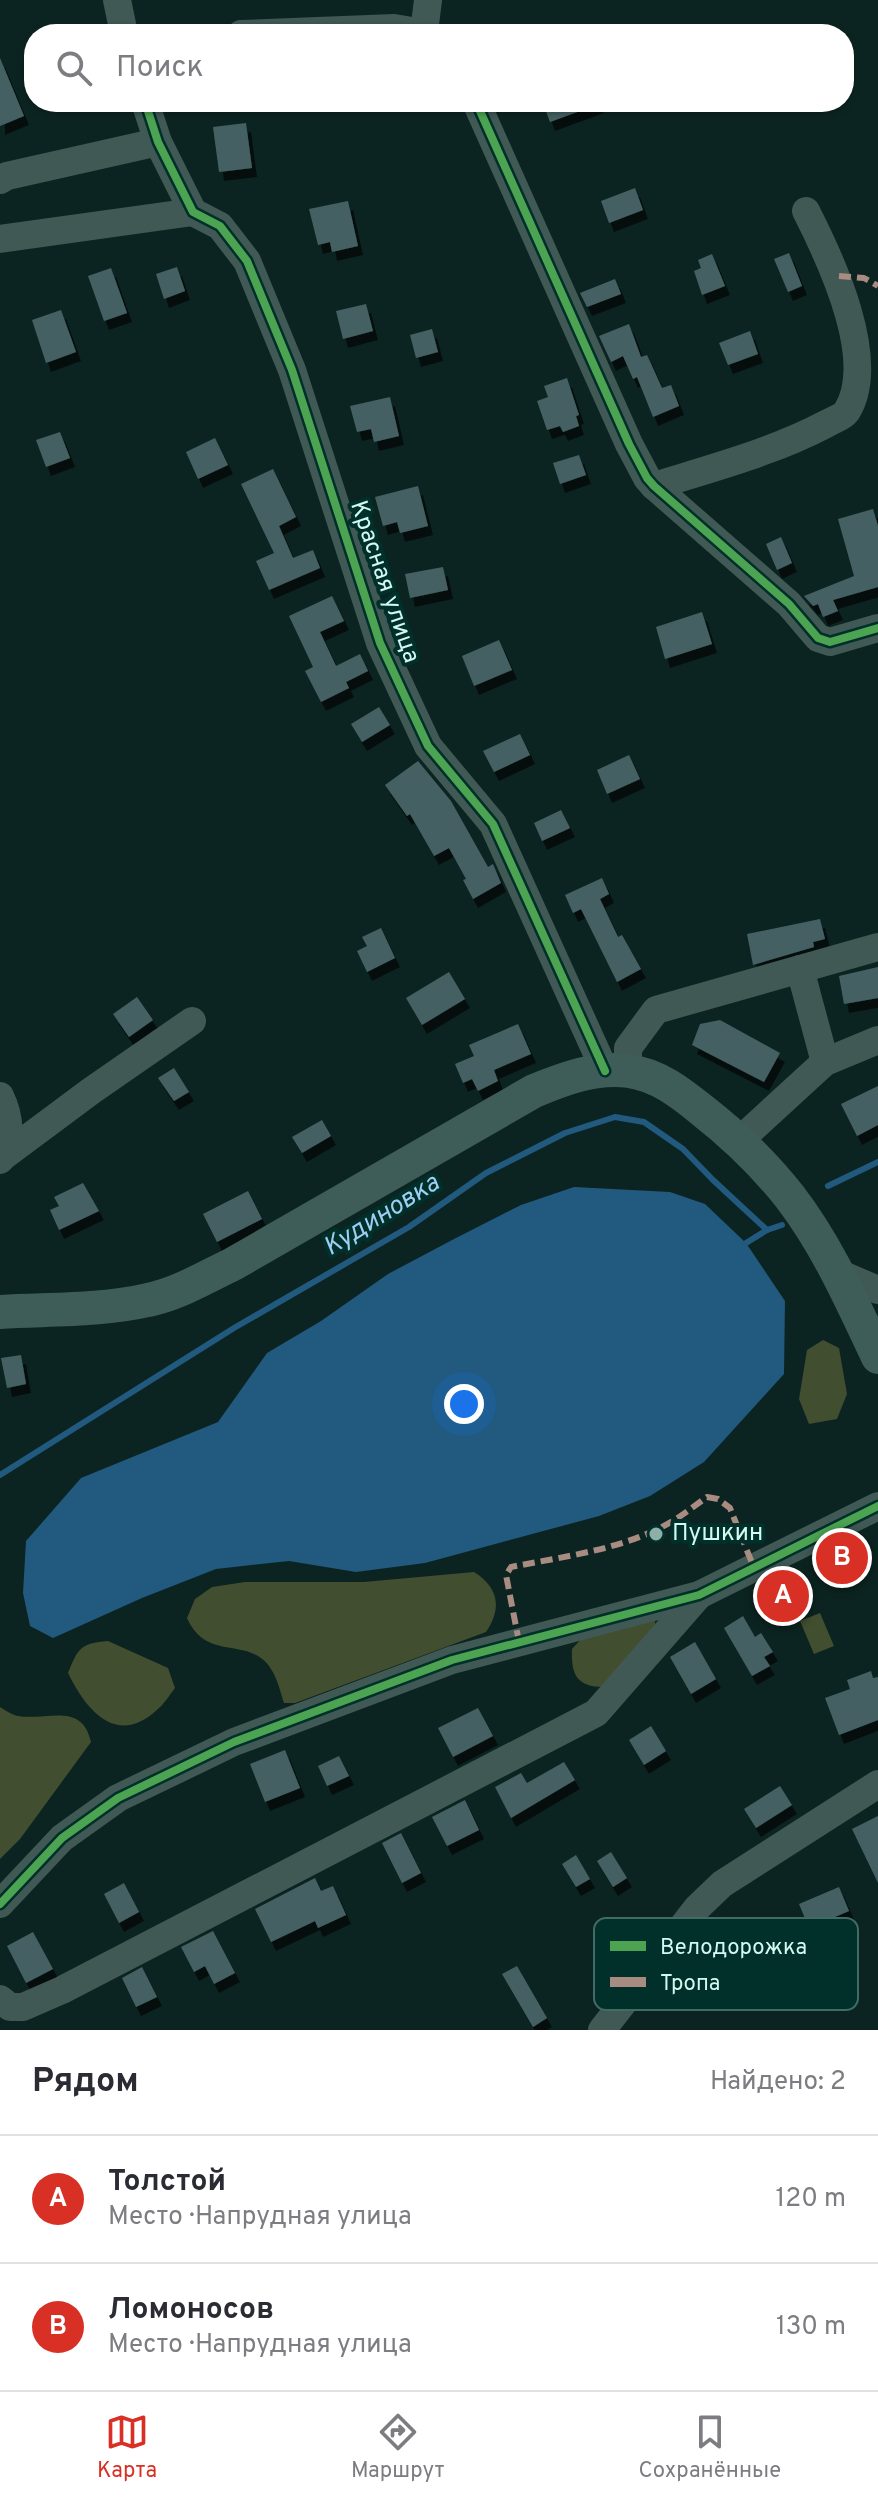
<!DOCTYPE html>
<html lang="ru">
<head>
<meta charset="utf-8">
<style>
	:root { --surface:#fff; --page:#f2f2f3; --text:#2b2b33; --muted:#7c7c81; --line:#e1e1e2; --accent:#d93025 }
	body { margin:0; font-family:Overpass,sans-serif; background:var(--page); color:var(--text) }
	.you { position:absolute; left:464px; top:1404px; width:28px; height:28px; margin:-20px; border:6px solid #fff; border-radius:50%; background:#1a73e8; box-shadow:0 0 0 12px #1a73e833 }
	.badge { display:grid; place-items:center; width:52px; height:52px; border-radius:50%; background:var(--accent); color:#fff; font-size:26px; font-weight:700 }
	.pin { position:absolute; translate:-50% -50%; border:4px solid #fff; box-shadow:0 2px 8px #0006 }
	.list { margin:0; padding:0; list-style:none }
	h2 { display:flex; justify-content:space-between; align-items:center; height:104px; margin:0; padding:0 32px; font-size:34px }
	h2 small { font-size:26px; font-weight:400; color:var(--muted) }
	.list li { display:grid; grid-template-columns:52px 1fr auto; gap:24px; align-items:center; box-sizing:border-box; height:128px; padding:0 32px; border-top:2px solid var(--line) }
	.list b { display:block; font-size:30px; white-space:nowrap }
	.list p { margin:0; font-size:26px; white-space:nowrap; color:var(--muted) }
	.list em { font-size:26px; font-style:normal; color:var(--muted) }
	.icon { flex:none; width:44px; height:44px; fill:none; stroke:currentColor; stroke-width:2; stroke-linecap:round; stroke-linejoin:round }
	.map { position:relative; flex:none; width:878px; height:2030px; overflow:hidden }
	.search { position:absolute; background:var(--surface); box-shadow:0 2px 6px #0004; left:24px; right:24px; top:24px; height:88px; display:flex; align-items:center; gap:20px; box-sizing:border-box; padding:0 28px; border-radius:32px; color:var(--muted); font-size:30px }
	.sheet { height:360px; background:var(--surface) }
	nav { display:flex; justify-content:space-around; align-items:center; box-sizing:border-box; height:112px; border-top:2px solid var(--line); background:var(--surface); font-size:22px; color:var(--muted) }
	nav a { display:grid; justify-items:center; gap:4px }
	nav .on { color:var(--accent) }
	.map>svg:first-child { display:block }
</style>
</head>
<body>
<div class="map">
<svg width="878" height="2030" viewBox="0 0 878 2030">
	<defs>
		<filter id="shadow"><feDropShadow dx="5" dy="9" stdDeviation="0" flood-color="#0009"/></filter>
	</defs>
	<rect width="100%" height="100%" fill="#0c2421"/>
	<g fill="#414e2f">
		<path d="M823 1340 839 1348 847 1394 837 1419 809 1424 799 1399 807 1350Z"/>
		<path d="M474 1572C499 1588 502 1608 486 1632L295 1703H284C279 1687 275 1668 261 1658 238 1641 204 1657 187 1618L195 1599 212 1587 245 1582H364Z"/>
		<path d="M820 1613 834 1646 814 1654 800 1621Z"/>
		<path d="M647 1618 655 1621V1630L604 1687C576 1687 571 1674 572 1649L584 1636Z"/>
		<path d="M108 1641 168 1668 175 1688C170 1694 165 1703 159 1708 118 1748 87 1712 68 1673 78 1649 80 1643 108 1641Z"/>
		<path d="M0 1707C5 1710 12 1715 18 1716 47 1721 82 1701 91 1742L20 1839 0 1859Z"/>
	</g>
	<path fill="#21597f" d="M574 1187 670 1192 705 1204 746 1243 785 1301 784 1374 704 1462 650 1496 599 1516 425 1563 356 1572 289 1561 216 1569 142 1598 53 1638 30 1626 23 1593 26 1541 81 1478 218 1422 267 1353 321 1321 388 1274 454 1239 521 1205Z"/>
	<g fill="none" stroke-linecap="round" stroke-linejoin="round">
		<g stroke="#21597f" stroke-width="6">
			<path d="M828 1186 878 1162"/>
			<path d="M746 1243 767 1230"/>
			<path d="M0 1475 234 1328 409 1227 486 1173 565 1133 615 1117 644 1122 683 1149 713 1180 767 1230 782 1225"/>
		</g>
	</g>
	<g fill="#446162" filter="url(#shadow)">
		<path d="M0 58 24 116 0 126Z"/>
		<path d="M556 102H599V104L550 122 544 106Z"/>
		<path d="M246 123 252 168 219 172 213 127Z"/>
		<path d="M635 188 643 210 609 223 601 201Z"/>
		<path d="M348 201 358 246 332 252 330 242 318 245 309 209Z"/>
		<path d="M789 253 802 286 788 292 774 259Z"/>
		<path d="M712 254 725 286 702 295 694 271 701 268 698 260Z"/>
		<path d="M177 267 185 291 164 299 156 274Z"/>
		<path d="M111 268 127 313 104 321 88 276Z"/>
		<path d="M615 279 621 294 587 307 580 293Z"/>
		<path d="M366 304 373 331 343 339 336 311Z"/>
		<path d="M61 310 76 352 46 363 32 320Z"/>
		<path d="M629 324 641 357 647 355 662 388 671 385 679 406 653 417 637 377 633 379 623 356 611 362 599 336Z"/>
		<path d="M432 329 438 352 416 358 410 335Z"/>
		<path d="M750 331 758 354 728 365 719 343Z"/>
		<path d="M567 378 579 415 576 416 579 426 563 432 560 426 547 430 537 401 548 397 544 386Z"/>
		<path d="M390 397 399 436 374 442 371 429 357 432 350 406Z"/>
		<path d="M60 432 70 458 46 467 36 440Z"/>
		<path d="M215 438 228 465 198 479 186 452Z"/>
		<path d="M579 455 586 475 560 484 553 463Z"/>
		<path d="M273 469 296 517 279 526 293 558 313 550 320 568 269 590 256 561 274 553 241 484Z"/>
		<path d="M418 486 428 526 400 533 397 522 383 526 375 497Z"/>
		<path d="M873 509 878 526V587L833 600 838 611 823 617 818 604 813 606 804 596 854 576 838 519Z"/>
		<path d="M781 537 792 563 777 570 766 544Z"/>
		<path d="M443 567 448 590 410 598 405 574Z"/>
		<path d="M332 596 344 621 320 632 336 666 360 654 368 671 346 682 349 688 321 702 305 671 313 667 289 616Z"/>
		<path d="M702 612 712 644 665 659 656 627Z"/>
		<path d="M499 640 512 670 474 686 462 656Z"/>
		<path d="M379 707 390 725 362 742 351 724Z"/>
		<path d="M520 734 530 755 494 772 483 751Z"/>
		<path d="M629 755 640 779 607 794 597 770Z"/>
		<path d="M418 761 451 801 488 867 493 864 501 883 473 899 463 880 466 879 449 848 434 856 410 814 407 816 385 785Z"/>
		<path d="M561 810 570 828 542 841 534 823Z"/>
		<path d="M602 878 609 894 600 899 618 937 622 935 641 969 617 982 581 909 573 913 565 895Z"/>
		<path d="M820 919 825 939 813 942 814 947 753 965 747 934Z"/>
		<path d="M381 928 395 958 367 972 357 951 367 946 362 937Z"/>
		<path d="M878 967V998L844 1004 839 976Z"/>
		<path d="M449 972 465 999 422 1025 406 998Z"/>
		<path d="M137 997 153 1020 129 1037 113 1014Z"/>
		<path d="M720 1020 780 1053 764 1082 692 1045 700 1024Z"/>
		<path d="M518 1024 531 1054 494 1070 498 1081 478 1091 472 1079 463 1083 455 1064 474 1056 469 1045Z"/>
		<path d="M174 1068 189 1092 174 1101 158 1078Z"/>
		<path d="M878 1086V1125L857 1136 841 1104Z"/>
		<path d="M322 1120 331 1136 302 1153 292 1137Z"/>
		<path d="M83 1183 99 1211 59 1230 50 1210 59 1206 54 1197Z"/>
		<path d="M248 1191 262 1219 217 1242 203 1214Z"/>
		<path d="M21 1355 26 1384 7 1388 1 1358Z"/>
		<path d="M743 1616 755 1637 761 1633 773 1652 764 1657 770 1666 752 1676 724 1628Z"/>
		<path d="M695 1642 716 1679 691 1694 670 1657Z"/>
		<path d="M871 1671 873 1678 878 1677V1720L839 1735 825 1698 850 1689 847 1680Z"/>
		<path d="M478 1708 493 1736 453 1757 438 1728Z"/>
		<path d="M651 1726 666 1751 644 1765 629 1740Z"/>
		<path d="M285 1750 300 1788 265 1802 250 1764Z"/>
		<path d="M339 1756 349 1776 327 1786 318 1766Z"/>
		<path d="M564 1762 575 1780 511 1818 495 1787 521 1773 527 1783Z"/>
		<path d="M780 1786 792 1805 756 1828 744 1809Z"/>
		<path d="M465 1800 479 1830 447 1846 432 1817Z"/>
		<path d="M878 1816V1883L852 1829Z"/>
		<path d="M401 1833 421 1873 402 1883 382 1843Z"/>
		<path d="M611 1852 627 1878 613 1887 597 1861Z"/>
		<path d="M576 1855 590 1879 576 1887 562 1864Z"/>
		<path d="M315 1878 321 1891 333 1886 346 1915 318 1928 315 1921 271 1942 255 1909Z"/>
		<path d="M124 1883 139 1912 119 1923 104 1894Z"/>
		<path d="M839 1887 849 1911 809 1928 799 1904Z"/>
		<path d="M213 1931 235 1973 214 1984 205 1966 194 1972 181 1947Z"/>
		<path d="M33 1932 53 1969 26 1983 7 1946Z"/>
		<path d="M517 1966 547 2018 533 2027 502 1974Z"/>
		<path d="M142 1967 157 1997 136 2007 122 1978Z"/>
	</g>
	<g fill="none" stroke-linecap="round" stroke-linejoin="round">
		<g stroke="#405955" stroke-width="28">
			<path d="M117 0 124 34"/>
			<path d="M424 32 428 0"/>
			<path d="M241 34 394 28 429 34"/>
			<path d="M145 102 158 142 193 212 220 226 247 261 292 370 380 643 428 746 493 824 605 1071"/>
			<path d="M476 102 629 444 647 478 654 486 789 604 818 638 830 642 878 628"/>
			<path d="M0 180 7 176 158 142"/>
			<path d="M0 239 193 212"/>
			<path d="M654 486C712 468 773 452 826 424 833 420 843 417 847 411 878 360 831 260 806 211"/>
			<path d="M800 969 825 1062"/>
			<path d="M628 1071V1048L656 1010 878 947"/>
			<path d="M0 1096C11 1119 11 1136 0 1160"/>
			<path d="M740 1140 825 1062 878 1040"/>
			<path d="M1 1158 91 1091 192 1021"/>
			<path d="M838 1273 878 1290"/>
			<path d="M0 1904 62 1838 118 1798 234 1742 452 1660 699 1595 878 1506"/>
			<path d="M0 1999 10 2007H23L62 1990 596 1713 699 1595"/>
			<path d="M602 2030 697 1908 722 1884 878 1784"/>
		</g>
		<path stroke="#3e5c58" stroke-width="34" d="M0 1312C49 1309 100 1311 148 1300 178 1294 206 1277 233 1264L534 1091C563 1079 597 1066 629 1071 658 1075 681 1093 703 1111 735 1136 764 1164 790 1197 827 1245 852 1302 878 1357"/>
		<g stroke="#a88b81" stroke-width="6" stroke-dasharray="12 6" stroke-linecap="butt">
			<path d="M839 276 864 278 878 286"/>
			<path d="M519 1642 506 1575 511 1567C566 1556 628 1549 676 1519 687 1512 697 1504 707 1497L718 1499 730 1508 754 1568"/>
		</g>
		<g stroke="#012f29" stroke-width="13">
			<g id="cycleway">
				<path d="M145 102 158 142 193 212 220 226 247 261 292 370 380 643 428 746 493 824 605 1071"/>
				<path d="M476 102 629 444 647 478 654 486 789 604 818 638 830 642 878 628"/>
				<path d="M0 1904 62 1838 118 1798 234 1742 452 1660 699 1595 878 1506"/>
			</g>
		</g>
		<use href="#cycleway" stroke="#4ca352" stroke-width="8"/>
	</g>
	<circle fill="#8daea9" stroke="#012f29" stroke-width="3" cx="656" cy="1534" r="8"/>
	<g text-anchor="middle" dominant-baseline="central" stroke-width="8" stroke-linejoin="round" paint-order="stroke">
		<g font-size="24" fill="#d3f9f2" stroke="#012f29">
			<text transform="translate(384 582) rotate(71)">Красная улица</text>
		</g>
		<g font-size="24" fill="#d3f9f2" stroke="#012f29" text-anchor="start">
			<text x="672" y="1534">Пушкин</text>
		</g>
		<g font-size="26" font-style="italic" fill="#9fcef4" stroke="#012f29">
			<text transform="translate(382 1216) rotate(-32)">Кудиновка</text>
		</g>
	</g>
	<rect x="594" y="1918" width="264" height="92" rx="12" fill="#012f29" stroke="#406c65" stroke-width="2"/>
	<rect x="610" y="1941" width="36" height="10" fill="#4ca352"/>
	<rect x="610" y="1977" width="36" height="10" fill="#a88b81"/>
	<g font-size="22" fill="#d3f9f2">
		<text x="660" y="1954">Велодорожка</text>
		<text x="660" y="1990">Тропа</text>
	</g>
</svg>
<div class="you"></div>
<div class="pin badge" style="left:783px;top:1596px">A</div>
<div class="pin badge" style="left:842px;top:1558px">B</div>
<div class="search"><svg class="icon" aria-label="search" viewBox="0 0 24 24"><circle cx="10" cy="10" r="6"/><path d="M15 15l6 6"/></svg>Поиск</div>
</div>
<section class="sheet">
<h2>Рядом<small>Найдено: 2</small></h2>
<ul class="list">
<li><span class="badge">A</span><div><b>Толстой</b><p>Место · Напрудная улица</p></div><em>120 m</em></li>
<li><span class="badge">B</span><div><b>Ломоносов</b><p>Место · Напрудная улица</p></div><em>130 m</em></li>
</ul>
</section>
<nav>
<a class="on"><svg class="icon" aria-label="map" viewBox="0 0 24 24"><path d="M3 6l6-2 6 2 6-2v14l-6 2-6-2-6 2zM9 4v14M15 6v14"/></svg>Карта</a>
<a><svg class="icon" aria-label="directions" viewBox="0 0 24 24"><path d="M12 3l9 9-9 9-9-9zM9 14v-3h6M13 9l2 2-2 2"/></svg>Маршрут</a>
<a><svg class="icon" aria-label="saved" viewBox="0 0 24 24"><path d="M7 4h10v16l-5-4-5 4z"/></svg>Сохранённые</a>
</nav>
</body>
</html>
